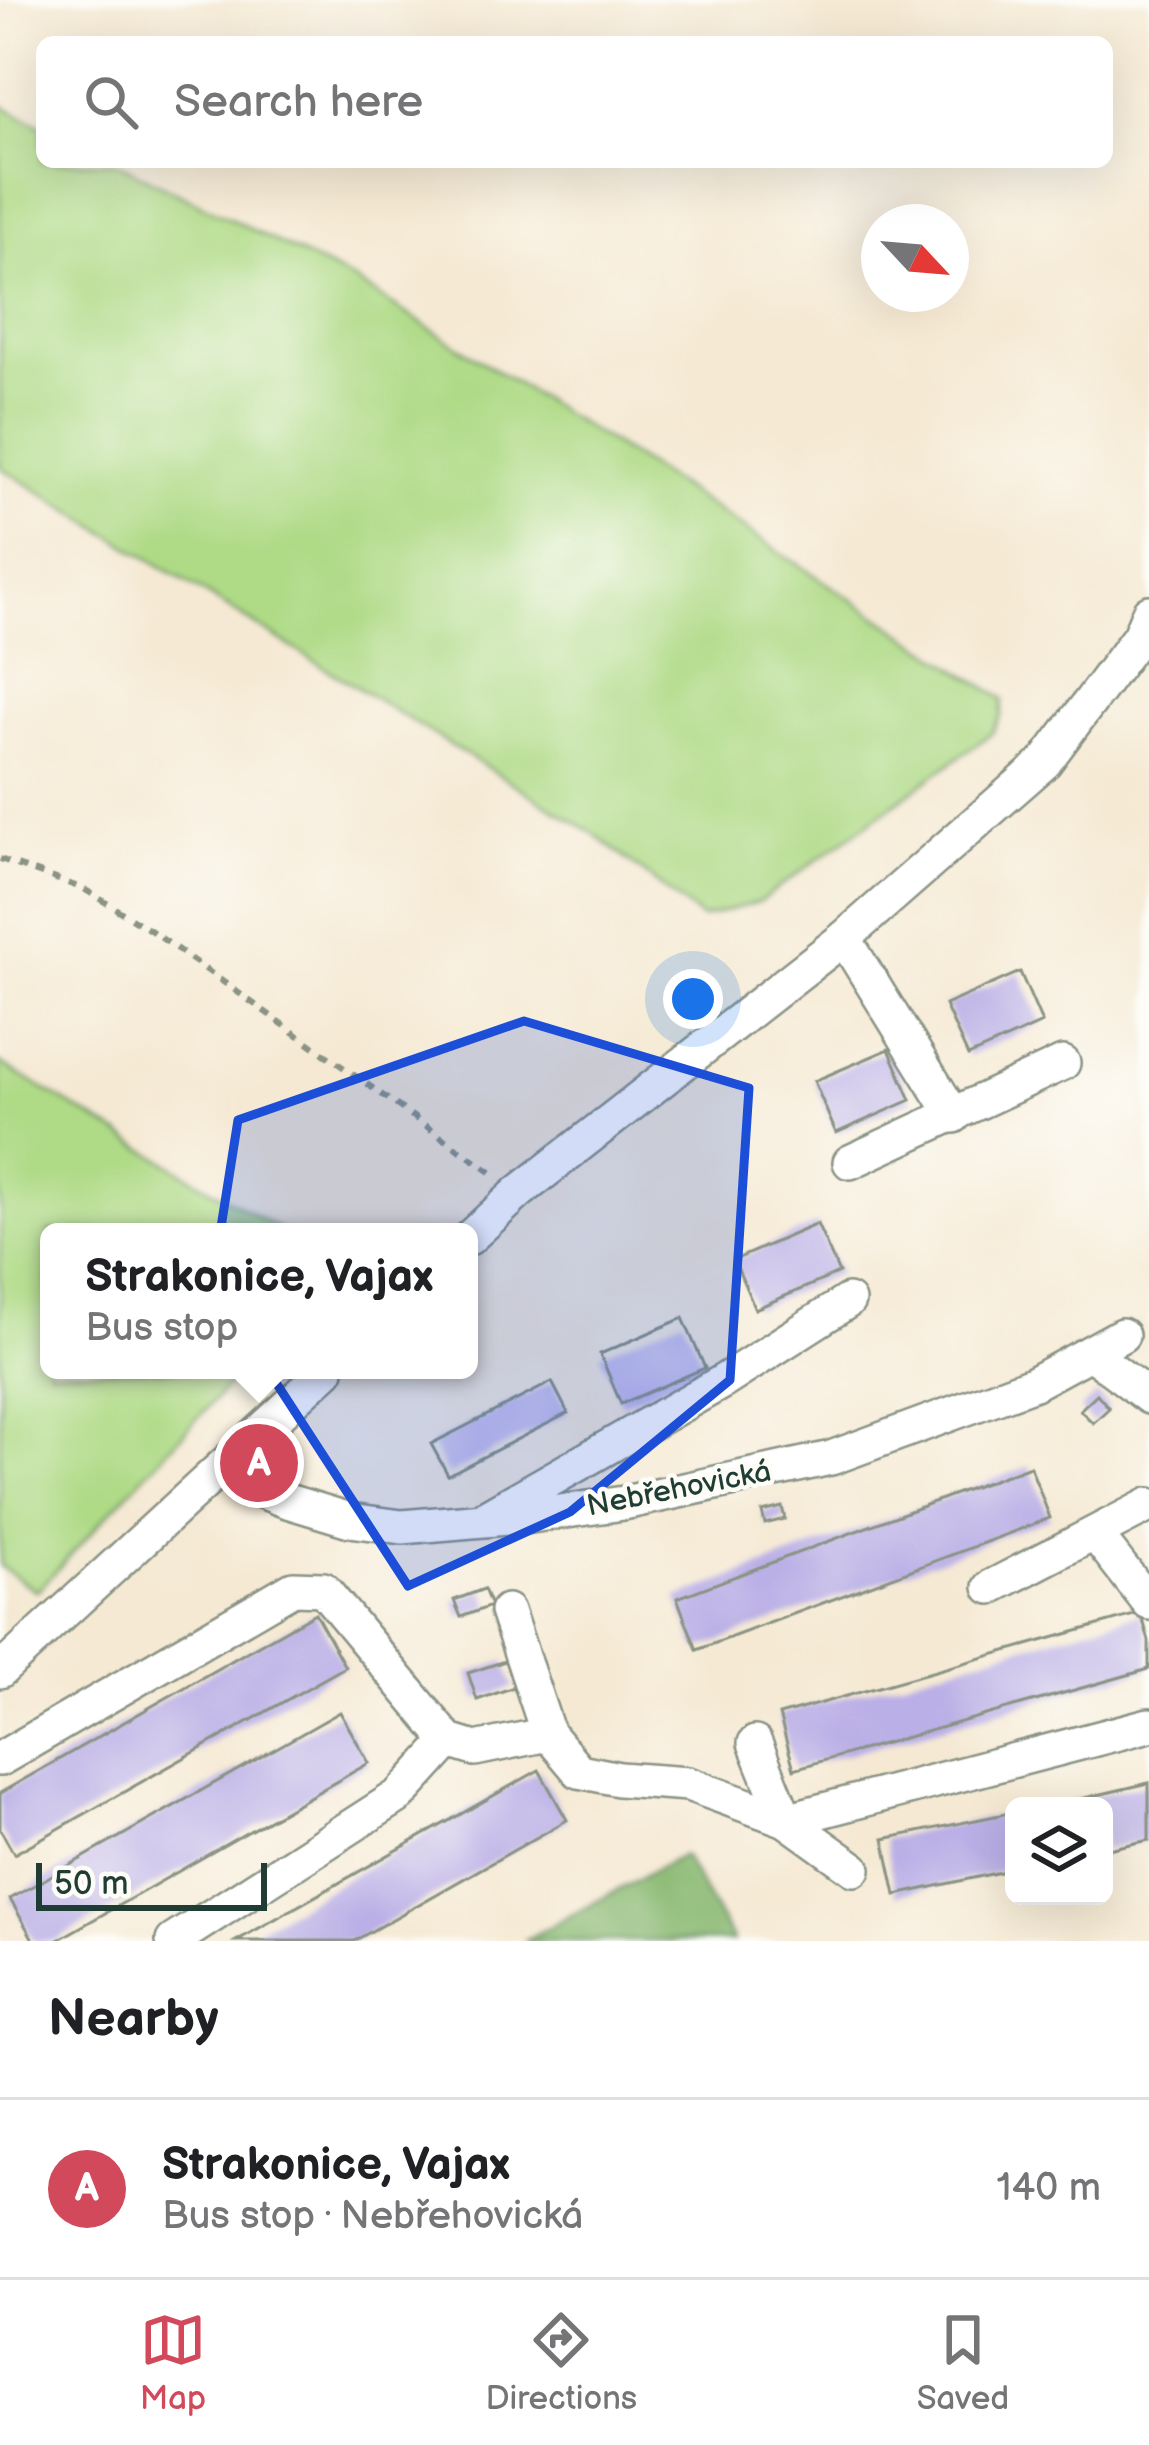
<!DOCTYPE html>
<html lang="en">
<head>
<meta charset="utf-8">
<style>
	:root { --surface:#fff; --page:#f2f2f2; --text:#202124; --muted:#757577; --line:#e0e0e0; --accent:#d1495b }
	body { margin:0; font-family:"Balsamiq Sans",sans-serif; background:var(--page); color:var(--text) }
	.controls { position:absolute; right:36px; bottom:36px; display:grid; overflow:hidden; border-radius:18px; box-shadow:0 12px 48px #0002 }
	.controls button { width:108px; height:108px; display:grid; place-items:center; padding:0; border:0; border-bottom:3px solid var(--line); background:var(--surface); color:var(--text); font:60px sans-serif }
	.compass { position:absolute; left:861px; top:204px; width:108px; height:108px; border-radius:50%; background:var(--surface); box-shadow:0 12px 48px #0002; rotate:116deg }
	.scale { position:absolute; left:36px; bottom:30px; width:231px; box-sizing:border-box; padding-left:12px; border:6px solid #1f3d34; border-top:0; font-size:33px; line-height:42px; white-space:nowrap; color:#1f3d34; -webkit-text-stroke:9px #fdfcf7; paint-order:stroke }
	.you { position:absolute; left:693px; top:999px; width:42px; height:42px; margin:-30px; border:9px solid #fff; border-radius:50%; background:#1a73e8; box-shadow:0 0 0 18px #1a73e833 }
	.badge { display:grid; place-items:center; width:78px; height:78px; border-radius:50%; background:var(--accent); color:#fff; font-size:39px; font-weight:700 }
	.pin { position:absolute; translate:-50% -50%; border:6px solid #fff; box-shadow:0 3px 12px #0006 }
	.popup { position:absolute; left:40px; top:1223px; width:438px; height:156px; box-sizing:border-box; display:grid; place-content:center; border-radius:18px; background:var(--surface); filter:drop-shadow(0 3px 9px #0005); font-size:39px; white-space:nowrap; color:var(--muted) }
	.popup b { font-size:45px; color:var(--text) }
	.popup::after { content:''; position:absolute; left:50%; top:100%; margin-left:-24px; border:24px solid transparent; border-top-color:var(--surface) }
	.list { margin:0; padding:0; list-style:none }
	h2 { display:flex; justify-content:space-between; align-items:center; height:156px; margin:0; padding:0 48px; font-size:51px }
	h2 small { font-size:39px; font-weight:400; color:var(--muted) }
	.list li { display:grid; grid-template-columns:78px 1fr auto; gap:36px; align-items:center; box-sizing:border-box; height:180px; padding:0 48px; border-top:3px solid var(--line) }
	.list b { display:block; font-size:45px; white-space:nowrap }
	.list p { margin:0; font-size:39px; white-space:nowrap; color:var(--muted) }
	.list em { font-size:39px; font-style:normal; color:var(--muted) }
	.icon { flex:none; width:66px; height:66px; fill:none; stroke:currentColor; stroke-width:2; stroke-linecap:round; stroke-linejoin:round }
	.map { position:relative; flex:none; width:1149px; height:1941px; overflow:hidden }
	.search { position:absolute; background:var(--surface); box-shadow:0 12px 48px #0002; left:36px; right:36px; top:36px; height:132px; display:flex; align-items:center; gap:30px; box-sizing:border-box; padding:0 42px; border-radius:18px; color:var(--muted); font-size:45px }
	.sheet { height:336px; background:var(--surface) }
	nav { display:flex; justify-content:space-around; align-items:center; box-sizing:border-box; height:168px; border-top:3px solid var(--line); background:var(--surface); font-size:33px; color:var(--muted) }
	nav a { display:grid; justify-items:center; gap:6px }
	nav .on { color:var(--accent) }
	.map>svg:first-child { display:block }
</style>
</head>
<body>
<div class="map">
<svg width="1149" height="1941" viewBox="0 0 1149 1941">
	<rect width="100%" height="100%" fill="#fdfcf7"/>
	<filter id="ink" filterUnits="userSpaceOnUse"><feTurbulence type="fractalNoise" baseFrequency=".00833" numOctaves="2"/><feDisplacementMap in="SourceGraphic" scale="24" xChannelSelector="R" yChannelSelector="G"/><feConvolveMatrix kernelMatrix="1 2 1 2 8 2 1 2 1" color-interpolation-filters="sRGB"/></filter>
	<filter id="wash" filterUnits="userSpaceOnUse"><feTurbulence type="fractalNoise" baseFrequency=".004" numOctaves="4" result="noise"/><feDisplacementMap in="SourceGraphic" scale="48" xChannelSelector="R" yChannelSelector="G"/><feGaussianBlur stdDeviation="2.7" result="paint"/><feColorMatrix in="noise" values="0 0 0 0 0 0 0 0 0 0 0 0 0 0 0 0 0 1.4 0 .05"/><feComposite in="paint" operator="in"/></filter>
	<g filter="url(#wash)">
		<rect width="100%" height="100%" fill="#f5e9d3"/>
		<g fill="#afda86" stroke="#678c5d" stroke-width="3">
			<path d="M0 105 42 126V162H115L355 281 696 497 1003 699 1001 716 992 733 759 902 701 918 593 833 0 467Z"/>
			<path d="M0 1063 283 1232H49V1370H242L37 1591 0 1566Z"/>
		</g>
		<path fill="#8bba73" stroke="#557c54" stroke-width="3" d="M683 1855 733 1941H523Z"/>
		<g id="blocks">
			<g fill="#baafe6">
				<path d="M1020 972 1042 1023 968 1056 945 1005Z"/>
				<path d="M889 1049 911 1100 836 1133 814 1081Z"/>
				<path d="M817 1224 839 1273 755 1309 734 1260Z"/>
				<path d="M683 1318 705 1368 621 1404 600 1354Z"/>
				<path d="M552 1382 568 1413 448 1475 431 1444Z"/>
				<path d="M1097 1394 1109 1408 1093 1423 1080 1410Z"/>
				<path d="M1030 1466 1050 1518 697 1650 677 1598Z"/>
				<path d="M782 1507 785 1519 765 1524 762 1512Z"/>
				<path d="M484 1589 491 1606 461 1617 454 1600Z"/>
				<path d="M315 1613 345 1667 14 1854 0 1829V1793Z"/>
				<path d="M1141 1613 1149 1641V1669L794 1769 779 1715Z"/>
				<path d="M505 1661 514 1687 477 1700 468 1673Z"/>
				<path d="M340 1712 369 1763 56 1941H34L10 1899Z"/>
				<path d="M539 1770 567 1820 354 1941H236Z"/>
				<path d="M1149 1783V1840L1104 1850V1806H1050Z"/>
				<path d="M1014 1812V1869L896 1895 884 1839Z"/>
			</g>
		</g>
	</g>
	<g filter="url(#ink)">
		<use href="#blocks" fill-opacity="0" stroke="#8a9384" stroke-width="3"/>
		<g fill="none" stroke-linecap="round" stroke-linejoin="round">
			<g stroke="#8a9384" stroke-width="38">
				<g id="minor">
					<path d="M844 938 954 1116"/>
					<path d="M850 1162 1063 1063"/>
					<path d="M469 1238 519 1192 844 938 1045 762 1139 636 1149 612"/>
					<path d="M1092 1354 1149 1397"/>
					<path d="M220 1469 243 1484 284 1500 350 1520 402 1527 531 1516 624 1503 831 1458 1032 1384 1122 1335"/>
					<path d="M489 1515 722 1382 848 1301"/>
					<path d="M1096 1535 1149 1603"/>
					<path d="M991 1587 1149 1505"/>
					<path d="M507 1611 548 1734 579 1771 619 1779 688 1784 786 1820 1149 1725"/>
					<path d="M0 1671 327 1370"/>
					<path d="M755 1743 786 1820 854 1869"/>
					<path d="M0 1759 293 1588 323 1589 449 1741 475 1749 548 1734"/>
					<path d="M173 1941 400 1795 449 1741"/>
				</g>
			</g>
			<path stroke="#8a9384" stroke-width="6" stroke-dasharray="9 9" stroke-linecap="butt" d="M0 859 84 889 150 930 495 1175"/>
			<use href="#minor" stroke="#fff" stroke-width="33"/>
		</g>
	</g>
	<path fill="#1d4ed8" fill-opacity="0.2" stroke="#1d4ed8" stroke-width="9" stroke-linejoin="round" d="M524 1021 749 1088 730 1380 570 1512 408 1586 212 1284 238 1120Z"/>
	<g text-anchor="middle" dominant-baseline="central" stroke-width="9" stroke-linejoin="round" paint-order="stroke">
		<g font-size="30" fill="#1f3d34" stroke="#fdfcf7">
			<text transform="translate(679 1489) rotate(-11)">Nebřehovická</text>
		</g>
	</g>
</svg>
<div class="controls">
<button><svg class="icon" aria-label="layers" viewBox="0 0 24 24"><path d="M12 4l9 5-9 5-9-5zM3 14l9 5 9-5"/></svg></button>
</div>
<svg class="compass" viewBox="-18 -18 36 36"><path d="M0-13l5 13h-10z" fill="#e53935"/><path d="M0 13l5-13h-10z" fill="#757577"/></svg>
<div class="scale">50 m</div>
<div class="you"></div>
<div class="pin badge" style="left:259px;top:1463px">A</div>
<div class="popup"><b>Strakonice, Vajax</b>Bus stop</div>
<div class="search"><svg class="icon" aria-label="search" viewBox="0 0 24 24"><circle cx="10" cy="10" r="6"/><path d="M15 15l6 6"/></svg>Search here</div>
</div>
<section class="sheet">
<h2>Nearby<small></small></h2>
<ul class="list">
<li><span class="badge">A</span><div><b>Strakonice, Vajax</b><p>Bus stop · Nebřehovická</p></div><em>140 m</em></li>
</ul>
</section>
<nav>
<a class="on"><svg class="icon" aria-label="map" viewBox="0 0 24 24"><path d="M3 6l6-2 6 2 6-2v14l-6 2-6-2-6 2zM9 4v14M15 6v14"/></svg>Map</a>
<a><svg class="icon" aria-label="directions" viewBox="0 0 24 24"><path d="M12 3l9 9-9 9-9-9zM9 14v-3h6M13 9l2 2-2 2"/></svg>Directions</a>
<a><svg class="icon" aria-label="saved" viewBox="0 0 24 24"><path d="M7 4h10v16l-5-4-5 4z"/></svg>Saved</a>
</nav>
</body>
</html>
